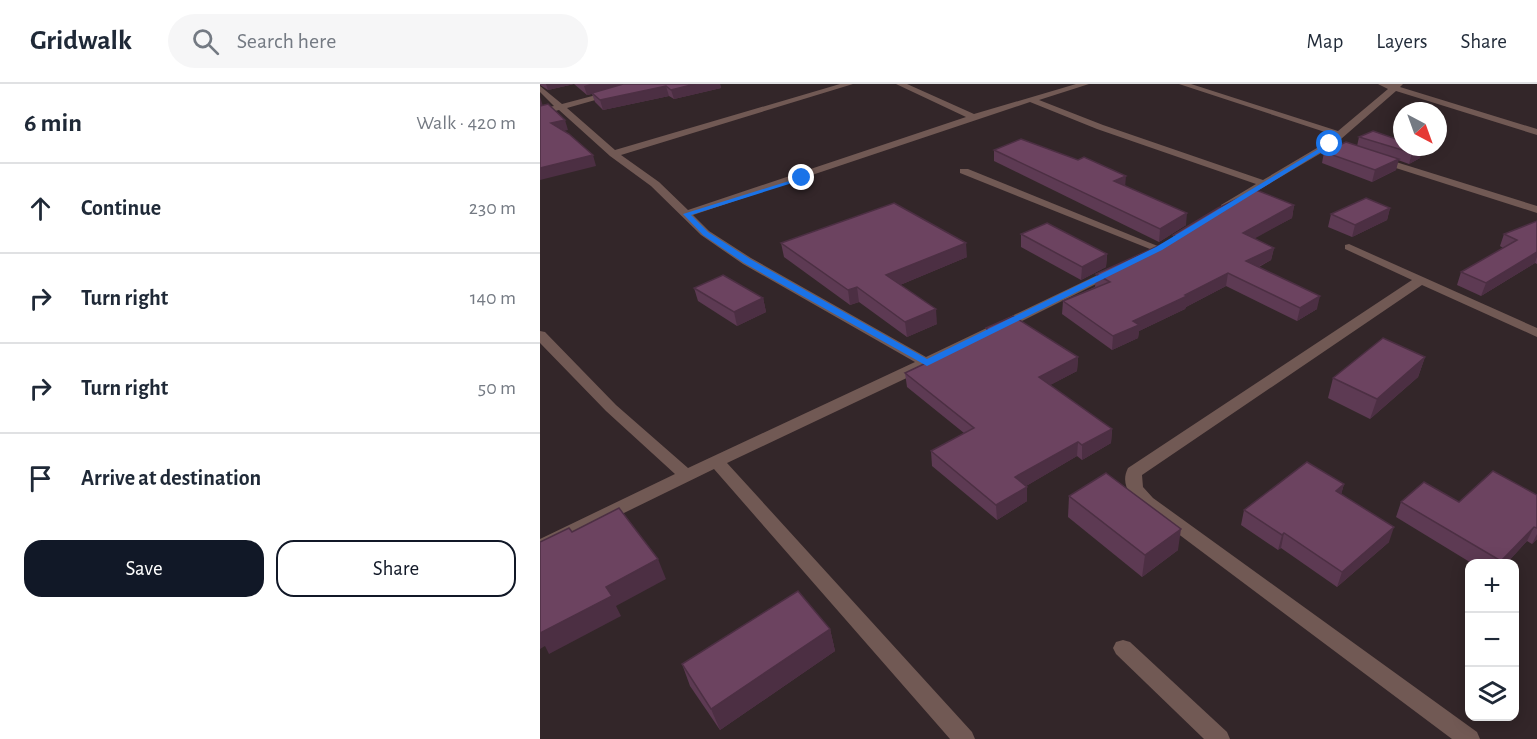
<!DOCTYPE html>
<html lang="en">
<head>
<meta charset="utf-8">
<style>
	:root { --surface:#fff; --page:#f6f6f7; --text:#1f2937; --muted:#747a83; --line:#e0e1e3; --accent:#111827 }
	body { margin:0; font-family:"Alegreya Sans",sans-serif; background:var(--page); color:var(--text) }
	.controls { position:absolute; right:18px; bottom:18px; display:grid; overflow:hidden; border-radius:12px; box-shadow:0 3px 15px #0003 }
	.controls button { width:54px; height:54px; display:grid; place-items:center; padding:0; border:0; border-bottom:2px solid var(--line); background:var(--surface); color:var(--text); font:30px sans-serif }
	.compass { position:absolute; left:853px; top:18px; width:54px; height:54px; border-radius:50%; background:var(--surface); box-shadow:0 3px 15px #0003; rotate:139deg }
	.stop { position:absolute; width:18px; height:18px; margin:-14px; border:4px solid #1a73e8; border-radius:50%; background:#fff }
	.stop.end { background:#1a73e8; border-color:#fff; box-shadow:0 2px 6px #0008 }
	.list { margin:0; padding:0; list-style:none }
	h2 { display:flex; justify-content:space-between; align-items:center; height:78px; margin:0; padding:0 24px; font-size:26px }
	h2 small { font-size:20px; font-weight:400; color:var(--muted) }
	.list li { display:grid; grid-template-columns:39px 1fr auto; gap:18px; align-items:center; box-sizing:border-box; height:90px; padding:0 24px; border-top:2px solid var(--line) }
	.list b { display:block; font-size:22px; white-space:nowrap }
	.list em { font-size:20px; font-style:normal; color:var(--muted) }
	.actions { display:flex; gap:12px; padding:18px 24px }
	.actions a { flex:1; padding:14px 0; border:2px solid var(--accent); border-radius:18px; text-align:center; font-size:21px; color:var(--accent) }
	.actions .main { background:var(--accent); color:#fff }
	.icon { flex:none; width:33px; height:33px; fill:none; stroke:currentColor; stroke-width:2; stroke-linecap:round; stroke-linejoin:round }
	.map { position:relative; flex:none; width:997px; height:655px; overflow:hidden }
	header { display:flex; align-items:center; gap:36px; box-sizing:border-box; height:84px; padding:0 30px; background:var(--surface); border-bottom:2px solid var(--line) }
	header strong { font-size:28px }
	nav { display:flex; gap:33px; margin-inline-start:auto; font-size:21px }
	.search { width:420px; height:54px; background:var(--page); display:flex; align-items:center; gap:15px; box-sizing:border-box; padding:0 21px; border-radius:33px; color:var(--muted); font-size:22px }
	main { display:flex }
	aside { flex:1; background:var(--surface) }
	.map>svg:first-child { display:block }
</style>
</head>
<body>
<header>
<strong>Gridwalk</strong>
<div class="search"><svg class="icon" aria-label="search" viewBox="0 0 24 24"><circle cx="10" cy="10" r="6"/><path d="M15 15l6 6"/></svg>Search here</div>
<nav><a>Map</a><a>Layers</a><a>Share</a></nav>
</header>
<main>
<aside>
<h2>6 min<small>Walk · 420 m</small></h2>
<ul class="list">
<li><svg class="icon" aria-label="ahead" viewBox="0 0 24 24"><path d="M12 20V5M6 11l6-6 6 6"/></svg><div><b>Continue</b></div><em>230 m</em></li>
<li><svg class="icon" aria-label="right" viewBox="0 0 24 24"><path d="M7 20v-9h11M14 6l5 5-5 5"/></svg><div><b>Turn right</b></div><em>140 m</em></li>
<li><svg class="icon" aria-label="right" viewBox="0 0 24 24"><path d="M7 20v-9h11M14 6l5 5-5 5"/></svg><div><b>Turn right</b></div><em>50 m</em></li>
<li><svg class="icon" aria-label="arrive" viewBox="0 0 24 24"><path d="M6 21V4h12l-3 4 3 4H6"/></svg><div><b>Arrive at destination</b></div></li>
</ul>
<div class="actions"><a class="main">Save</a><a>Share</a></div>
</aside>
<div class="map">
<svg width="997" height="655" viewBox="0 0 997 655">
	<rect width="100%" height="100%" fill="#332629"/>
	<g fill="none" stroke-linecap="round" stroke-linejoin="round">
		<g fill="#715954" fill-rule="evenodd">
			<path d="M98 0H112L27 24 75 66 300 0H313L81 71 119 98 148 126 426 33 356 0H367L434 30 536 0H549L499 16 563 41 723 96 787 58 794 51 639 0H651L798 47 848 5 838 0H863L860 3 997 45V51L856 7 793 62 685 126 681 125V121L716 100 557 45 490 18 153 131 169 147 211 174 386 273 570 185 574 184 580 188 392 282 187 379 432 648 435 655H410L174 385 0 470V455L135 390 66 327 0 259V247L5 248 76 321 148 384 375 278 203 180 161 151 111 102 70 72 19 26 0 31V25L14 22 0 8V2L22 20Z"/>
			<path d="M840 73 997 122V129L837 78 835 76Z"/>
			<path d="M420 85H428L625 165 619 168 615 167 420 89Z"/>
			<path d="M809 160 997 244V253L882 201 602 391 603 403 613 414 937 648 940 655H912L601 422C590 411 580 400 588 384L872 196 805 165V161Z"/>
			<path d="M583 556 590 558 687 648 690 655H664L576 570 573 564 576 558Z"/>
		</g>
	</g>
	<g fill="#5d3a53">
		<path d="M0 0H34L8 6 0 1Z"/>
		<path d="M34 0H180L181 4 134 15 129 12 63 26 55 18 52 10 47 11Z"/>
		<path d="M833 47 880 74 869 80 858 76 856 86 832 98 782 79 784 68 817 62 819 53Z"/>
		<path d="M454 66 586 102 646 141 619 158 454 77Z"/>
		<path d="M754 121 752 134 714 154 734 164 731 176 719 183 777 225 757 237 686 202 646 223 645 225 599 247 598 254 572 266 522 230 523 217 555 203 556 190 633 156V151Z"/>
		<path d="M850 124 847 136 812 153 788 143 791 130Z"/>
		<path d="M997 137V180L995 179 941 212 917 201 921 188 963 164 960 162 964 150Z"/>
		<path d="M481 150 567 170 566 183 541 196 481 163Z"/>
		<path d="M241 159 427 173 360 201 397 240 367 253 319 218 310 221 244 173Z"/>
		<path d="M154 204 223 214 226 228 197 242 158 217Z"/>
		<path d="M446 244 538 273 537 287 510 301 572 345 571 359 542 376 537 372 486 402 487 417 457 436 392 382 391 367 424 349 367 303 365 289 446 251Z"/>
		<path d="M885 273 878 293 830 335 788 314 793 294Z"/>
		<path d="M804 400 801 410 849 458 797 503 741 464 738 466 701 441 704 426Z"/>
		<path d="M997 411V455L992 460 987 457 966 480H933L856 433 861 418H919Z"/>
		<path d="M529 412 638 466 602 493 528 433Z"/>
		<path d="M290 545 295 567 180 646 150 602 142 580Z"/>
	</g>
	<g fill="#4c2f43">
		<path d="M6 0H34L8 6Z"/>
		<path d="M50 0H89L47 11 44 2Z"/>
		<path d="M155 0H180L181 4 134 15 131 6Z"/>
		<path d="M126 2 129 12 63 26 60 16Z"/>
		<path d="M0 13 3 22 0 23Z"/>
		<path d="M25 36 28 46 15 49 11 39Z"/>
		<path d="M883 64 880 74 869 80 872 69Z"/>
		<path d="M53 71 56 82 0 96V84Z"/>
		<path d="M859 75 856 86 832 98 835 86Z"/>
		<path d="M586 92 585 104 574 97Z"/>
		<path d="M754 121 752 134 701 162 703 149Z"/>
		<path d="M850 124 847 136 812 153 815 141Z"/>
		<path d="M647 129 646 141 619 158 620 145Z"/>
		<path d="M426 159 427 173 348 206 346 191Z"/>
		<path d="M734 164 731 176 704 190 706 177Z"/>
		<path d="M997 168V173L995 179 941 212 946 199Z"/>
		<path d="M567 170 566 183 541 196 542 183Z"/>
		<path d="M688 189 686 202 646 223 645 225 599 247 598 254 572 266 573 252 593 237Z"/>
		<path d="M317 203 319 218 310 221 308 206Z"/>
		<path d="M780 212 777 225 757 237 760 224Z"/>
		<path d="M223 214 226 228 197 242 194 228Z"/>
		<path d="M396 225 397 240 367 253 365 238Z"/>
		<path d="M538 273 537 287 499 307V293Z"/>
		<path d="M885 273 878 293 830 335 837 315Z"/>
		<path d="M572 345 571 359 542 376V361Z"/>
		<path d="M538 358 537 372 476 408 475 393Z"/>
		<path d="M804 400 800 415 796 407Z"/>
		<path d="M487 403V417L457 436 456 421Z"/>
		<path d="M854 443 849 458 797 503 802 488Z"/>
		<path d="M994 443 987 457 966 480H960L961 477Z"/>
		<path d="M641 445 638 466 602 493 605 471Z"/>
		<path d="M744 449 741 464 738 466 742 451Z"/>
		<path d="M997 450V455L992 460Z"/>
		<path d="M118 475 126 495 76 522 81 532 9 570 5 562 0 565V549L66 503Z"/>
		<path d="M290 545 295 567 180 646 171 625Z"/>
	</g>
	<g fill="#6c4360" stroke="#4c2f43" stroke-width="1.5">
		<path d="M83 0H155L131 6 126 2 60 16 52 9Z"/>
		<path d="M8 20 25 36 11 39 29 50 53 71 0 84V22Z"/>
		<path d="M833 47 862 57V63H881L883 64 872 69 819 53Z"/>
		<path d="M481 55 538 76 544 73 586 92 574 97 647 129 620 145 454 66Z"/>
		<path d="M806 58 859 75 835 86 784 68Z"/>
		<path d="M716 106 754 121 703 149 734 164 706 177 780 212 760 224 688 189 645 211 647 212 593 237 599 241 573 252 523 217 570 198 556 190 638 153 633 151 678 124Z"/>
		<path d="M826 114 850 124 815 141 791 130Z"/>
		<path d="M354 119 426 159 346 191 396 225 365 238 317 203 308 206 241 159Z"/>
		<path d="M997 137V168L946 199 921 188 977 156 964 150Z"/>
		<path d="M507 139 567 170 542 183 481 150Z"/>
		<path d="M183 191 223 214 194 228 154 204Z"/>
		<path d="M473 232 538 273 499 293 572 345 542 361 538 358 475 393 487 403 456 421 391 367 434 344 365 289 451 248 446 244Z"/>
		<path d="M843 254 885 273 837 315 793 294Z"/>
		<path d="M767 378 804 400 796 407 854 443 802 488 744 449 742 451 704 426Z"/>
		<path d="M953 387 997 411V444L994 443 961 477 861 418 884 398 919 418Z"/>
		<path d="M566 389 641 445 605 471 529 412Z"/>
		<path d="M79 424 118 475 66 503 72 512 0 549V458L29 444 32 448Z"/>
		<path d="M258 507 290 545 171 625 142 580Z"/>
	</g>
	<path fill="#1a73e8" d="M790 58 792 61 622 166 387 282 204 179 163 151 143 130 265 92V95L151 131 168 148 210 175 387 275 616 163Z"/>
</svg>
<div class="controls">
<button>+</button>
<button>−</button>
<button><svg class="icon" aria-label="layers" viewBox="0 0 24 24"><path d="M12 4l9 5-9 5-9-5zM3 14l9 5 9-5"/></svg></button>
</div>
<svg class="compass" viewBox="-18 -18 36 36"><path d="M0-13l5 13h-10z" fill="#e53935"/><path d="M0 13l5-13h-10z" fill="#747a83"/></svg>
<div class="stop" style="left:790px;top:60px"></div>
<div class="stop end" style="left:262px;top:94px"></div>
</div>
</main>
</body>
</html>
